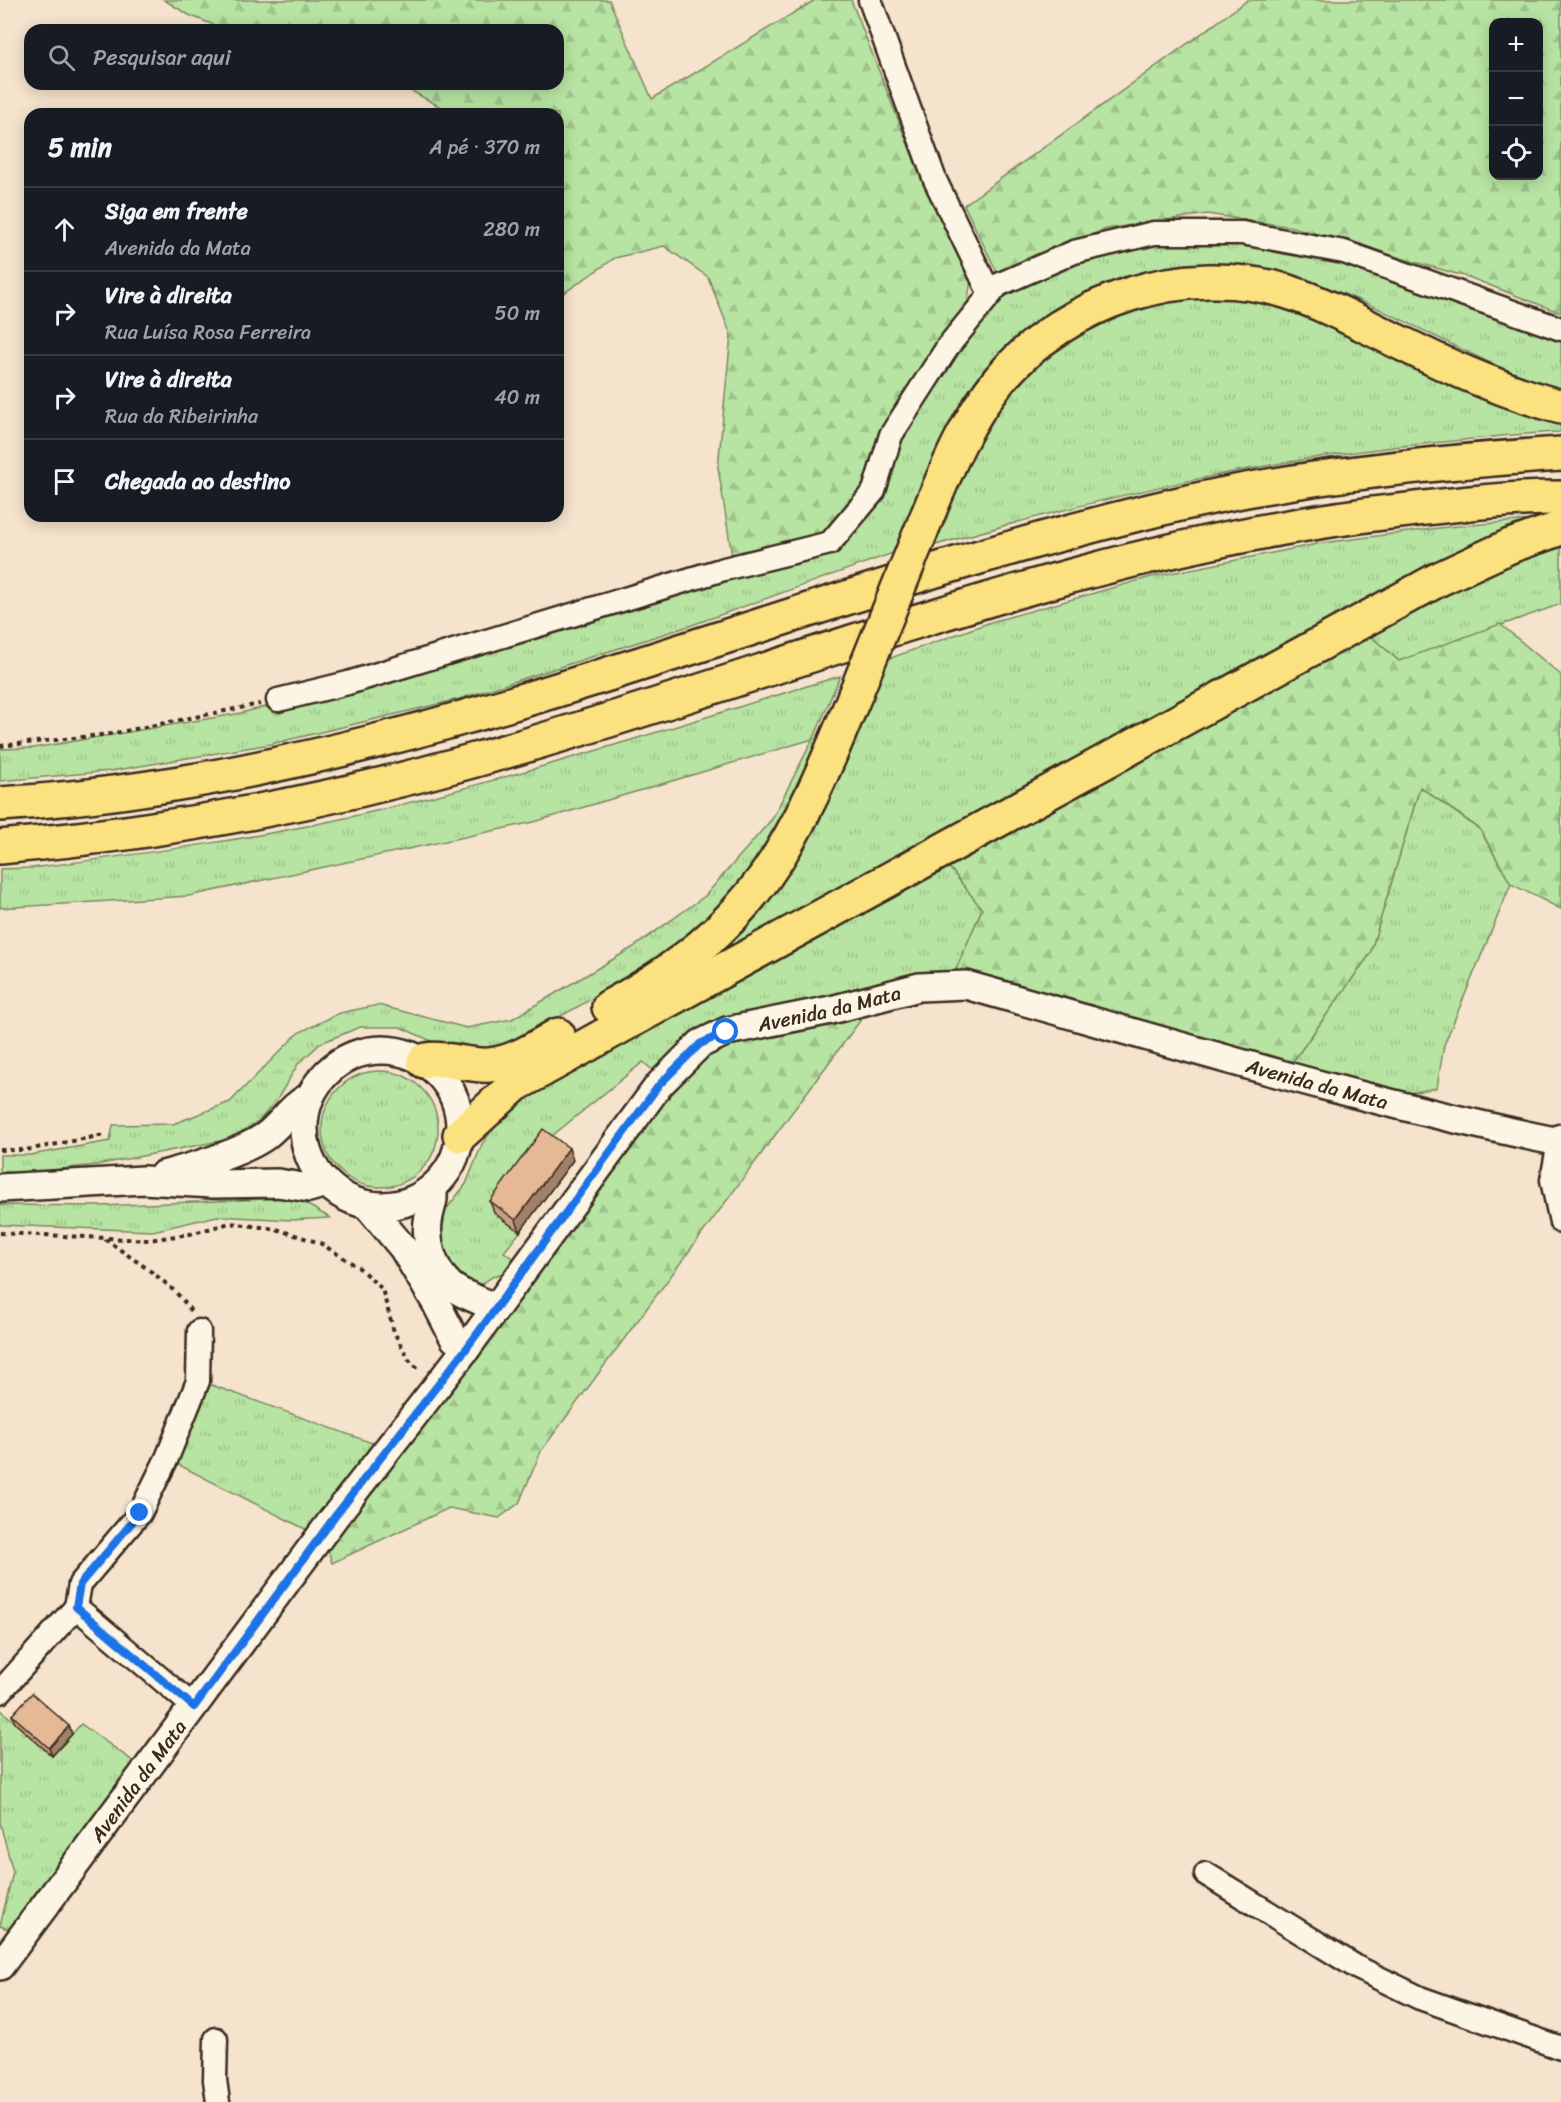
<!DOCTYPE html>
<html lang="pt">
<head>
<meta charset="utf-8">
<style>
	:root { --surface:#171b24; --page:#20242c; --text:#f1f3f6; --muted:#9ea1a6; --line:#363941 }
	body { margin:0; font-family:Sriracha,sans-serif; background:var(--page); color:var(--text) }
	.controls { position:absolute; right:18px; top:18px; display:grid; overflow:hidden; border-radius:12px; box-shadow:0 3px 15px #0003 }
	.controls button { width:54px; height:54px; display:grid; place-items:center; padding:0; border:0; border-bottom:2px solid var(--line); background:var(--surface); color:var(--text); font:30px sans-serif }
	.stop { position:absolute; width:18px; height:18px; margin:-14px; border:4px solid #1a73e8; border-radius:50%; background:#fff }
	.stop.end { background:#1a73e8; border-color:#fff; box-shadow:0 2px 6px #0008 }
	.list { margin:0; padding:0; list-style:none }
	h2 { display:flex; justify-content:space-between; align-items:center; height:78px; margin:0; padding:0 24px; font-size:26px }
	h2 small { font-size:20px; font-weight:400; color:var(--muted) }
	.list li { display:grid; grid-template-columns:39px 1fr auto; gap:18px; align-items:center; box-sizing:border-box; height:84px; padding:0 24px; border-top:2px solid var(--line) }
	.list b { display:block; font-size:22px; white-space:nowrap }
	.list p { margin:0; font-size:20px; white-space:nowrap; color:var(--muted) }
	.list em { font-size:20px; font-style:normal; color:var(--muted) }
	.icon { flex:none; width:33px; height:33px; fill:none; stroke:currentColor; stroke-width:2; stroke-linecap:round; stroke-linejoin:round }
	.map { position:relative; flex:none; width:1561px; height:2102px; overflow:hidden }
	.search { position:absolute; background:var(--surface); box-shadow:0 3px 15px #0003; left:24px; top:24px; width:540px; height:66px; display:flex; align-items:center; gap:15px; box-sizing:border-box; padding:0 21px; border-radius:18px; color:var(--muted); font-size:22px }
	.panel { position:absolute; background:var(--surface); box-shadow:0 3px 15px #0003; left:24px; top:108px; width:540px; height:414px; border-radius:18px }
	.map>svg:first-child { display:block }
</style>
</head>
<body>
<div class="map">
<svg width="1561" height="2102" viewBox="0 0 1561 2102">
	<defs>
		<pattern id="grass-tufts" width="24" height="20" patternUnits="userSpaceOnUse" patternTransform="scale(1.5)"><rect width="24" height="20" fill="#b7e4a2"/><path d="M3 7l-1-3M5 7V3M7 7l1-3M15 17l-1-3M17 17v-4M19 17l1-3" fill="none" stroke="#9ec48b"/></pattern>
		<pattern id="forest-firs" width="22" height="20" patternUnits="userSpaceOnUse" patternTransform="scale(1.5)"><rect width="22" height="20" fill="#b7e4a2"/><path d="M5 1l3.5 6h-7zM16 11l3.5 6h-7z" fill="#9ec48b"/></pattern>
	</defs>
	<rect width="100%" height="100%" fill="#f5e3cd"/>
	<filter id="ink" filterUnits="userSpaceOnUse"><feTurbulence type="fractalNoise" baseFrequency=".0167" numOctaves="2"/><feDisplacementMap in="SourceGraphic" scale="12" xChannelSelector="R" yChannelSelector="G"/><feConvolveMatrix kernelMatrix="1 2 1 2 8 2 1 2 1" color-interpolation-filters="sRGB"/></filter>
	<g filter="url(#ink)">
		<g fill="url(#grass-tufts)" stroke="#798760" stroke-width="1.5">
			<path d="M1156 240H1241L1344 259 1561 338V389C1538 381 1515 374 1493 364 1428 335 1364 296 1294 277 1178 246 1042 281 974 387 940 439 918 496 893 553L692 625 459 699 271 744 111 771 0 781V749L33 748 236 714 371 682 838 542 861 525 875 502 899 435 985 311 1025 283 1084 257Z"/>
			<path d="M1260 294 1561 414V432C1525 433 1489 437 1453 441 1275 456 1100 497 929 547L965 449 1032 359 1140 299Z"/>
			<path d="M1555 518 667 982 713 949 882 661 991 622 1151 577 1322 543 1447 527Z"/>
			<path d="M1561 544V604L1399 661 1367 633 1512 558Z"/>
			<path d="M840 676 814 738 818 740 781 819 752 868 707 920 652 965 513 1043 478 1054 447 1048 400 1027H360L321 1043 298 1064 278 1098 259 1121 230 1139 96 1165 24 1173 0 1172V1155H30L110 1141 113 1125 173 1124 230 1102 298 1033 340 1013 378 1005 467 1028 512 1019 632 948 705 896 772 819 813 739 534 822 189 896 0 908V869L31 868C148 853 265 838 380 810 535 772 688 722 840 676Z"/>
			<path d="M1420 787 1480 830 1511 884 1444 1045 1437 1088 1410 1093 1289 1067 1370 954Z"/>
			<path d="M946 863 982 909 954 974 918 975 721 1020 677 1047 656 1073 643 1062 547 1140 494 1213 520 1232 504 1252 518 1262 510 1270 492 1277 479 1286 465 1285 444 1268 437 1221 466 1184 482 1144 499 1120 528 1095Z"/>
			<circle cx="380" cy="1129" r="58"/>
			<path d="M287 1198 303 1202 330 1218 292 1220 217 1216 153 1231 0 1225V1205L100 1206Z"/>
			<path d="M206 1383 378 1445 313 1533 175 1463Z"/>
			<path d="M0 1709 52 1756 81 1724 141 1767 18 1933 0 1926 13 1872 0 1823Z"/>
		</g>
		<g fill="url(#forest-firs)" stroke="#798760" stroke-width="1.5" fill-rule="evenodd">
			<path d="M164 0H609L652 99 815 0H851L922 180 971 280 967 305 881 429 864 484 827 531 732 556 718 467 731 335 708 277 664 246 615 258 558 297V198L563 191 558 186V114H453L399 84H558V30H226L189 15Z"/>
			<path d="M1248 0H1561V313L1471 278 1292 227 1207 214 1106 229 997 272 964 205ZM1494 22H1538V176H1494Z"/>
			<path d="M1500 624 1561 675V909L1511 884 1480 829 1420 787 1370 954 1289 1067 954 974 982 909 946 863 1367 633 1399 661Z"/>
			<path d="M865 1014 541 1451 519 1503 499 1518 449 1508 332 1563 327 1547 671 1093 703 1054 736 1039Z"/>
		</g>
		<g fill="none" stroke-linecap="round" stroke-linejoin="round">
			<g stroke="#3b2a1e" stroke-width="27">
				<g id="minor">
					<path d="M870 0 935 180 990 294"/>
					<path d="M278 700 348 683 724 569 830 543 874 491 891 435 949 345 998 285 1074 252 1154 233H1242L1344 252 1561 329"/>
					<path d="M1559 1142 1552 1180 1561 1222"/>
					<path d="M76 1607 80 1584 140 1513 167 1458 198 1381 199 1331"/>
					<path d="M76 1607 194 1707"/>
					<path d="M0 1692 76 1607"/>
					<path d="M1206 1874 1358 1968 1420 1998 1561 2048"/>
					<path d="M216 2039 215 2080 218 2102"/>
				</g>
			</g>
			<g stroke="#3b2a1e" stroke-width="32">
				<g id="tertiary">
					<circle cx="382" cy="1128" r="78"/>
					<path d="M163 1175C193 1167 239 1154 264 1137 281 1125 291 1106 309 1097"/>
					<path d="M0 1188 143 1180 213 1184 278 1183 309 1188 326 1183"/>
					<path d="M432 1189C435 1199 431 1206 429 1216 424 1239 432 1268 450 1285 463 1297 482 1298 494 1310"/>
					<path d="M367 1205 403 1248 436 1303 454 1338 466 1349"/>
					<path id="s1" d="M0 1966 336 1515 466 1349 659 1085 700 1044 727 1031 831 1010 919 987 966 985C1162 1040 1359 1101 1559 1142L1561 1138"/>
				</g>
			</g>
			<g stroke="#3b2a1e" stroke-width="38">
				<g id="motorway">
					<path d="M926 519C946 471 966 420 1000 379 1067 300 1185 261 1285 291 1327 304 1365 326 1405 345 1455 370 1507 392 1561 407"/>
					<path d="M0 804C341 783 658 651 983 556 1068 531 1154 508 1241 491 1347 471 1454 461 1561 454"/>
					<path d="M0 847C162 833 319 804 475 760 786 673 1085 544 1408 510 1459 504 1510 498 1561 498"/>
					<path d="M609 1007C758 926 793 846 855 695"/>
					<path d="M424 1061C435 1055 472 1067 489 1065 514 1063 537 1047 558 1035"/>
					<path d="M460 1135 515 1085 643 1014 1439 579 1510 546 1561 528"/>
				</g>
			</g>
			<g stroke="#3b2a1e" stroke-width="4" stroke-dasharray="4.5 4.5" stroke-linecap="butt">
				<path d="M0 746 110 734 260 704"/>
				<path d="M0 1150H26L104 1135"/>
				<path d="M0 1233 149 1240 190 1234 230 1223 276 1229 320 1243 358 1267 382 1289 394 1332 409 1360 421 1371"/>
				<path d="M105 1239C129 1257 180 1287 192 1314"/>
			</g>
			<use href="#minor" stroke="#fcf5e5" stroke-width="22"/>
			<use href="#tertiary" stroke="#fcf5e5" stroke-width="27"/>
			<use href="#motorway" stroke="#fbe180" stroke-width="33"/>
			<g stroke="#3b2a1e" stroke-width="38" stroke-linecap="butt">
				<path id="motorway-bridge" d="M855 695 926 519"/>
			</g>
			<use href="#motorway-bridge" stroke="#fbe180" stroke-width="33"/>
		</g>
		<g fill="#c59f80" stroke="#3b2a1e" stroke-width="1.5">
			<path d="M573 1160 520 1232 494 1213 490 1201Z"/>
			<path d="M12 1715 69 1726 72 1734 52 1756 15 1723Z"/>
		</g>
		<g fill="#a08268" stroke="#3b2a1e" stroke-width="1.5">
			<path d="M569 1148 573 1160 520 1232 516 1220Z"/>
			<path d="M69 1726 72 1734 52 1756 49 1748Z"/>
		</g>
		<g fill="#e5b995" stroke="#3b2a1e" stroke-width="1.5">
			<path d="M543 1129 569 1148 516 1220 490 1201Z"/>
			<path d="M32 1693 69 1726 49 1748 12 1715Z"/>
		</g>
	</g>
	<g fill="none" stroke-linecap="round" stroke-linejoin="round" filter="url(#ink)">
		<path stroke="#1a73e8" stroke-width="8" d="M140 1513 80 1584 76 1607 194 1707 336 1515 466 1349 659 1085 700 1044 726 1032"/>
	</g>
	<g text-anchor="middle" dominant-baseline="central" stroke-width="4.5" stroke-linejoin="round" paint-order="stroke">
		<g font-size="20" fill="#3b2a1e" stroke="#fcf5e5">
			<text stroke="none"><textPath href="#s1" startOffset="1293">Avenida da Mata</textPath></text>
			<text stroke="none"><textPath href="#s1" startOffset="1797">Avenida da Mata</textPath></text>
			<text stroke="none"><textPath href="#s1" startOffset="231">Avenida da Mata</textPath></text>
		</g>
	</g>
</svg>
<div class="controls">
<button>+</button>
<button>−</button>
<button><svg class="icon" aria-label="locate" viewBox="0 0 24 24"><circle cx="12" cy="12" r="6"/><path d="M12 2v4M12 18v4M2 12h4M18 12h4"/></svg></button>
</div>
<div class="stop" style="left:726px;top:1032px"></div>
<div class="stop end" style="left:140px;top:1513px"></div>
<div class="search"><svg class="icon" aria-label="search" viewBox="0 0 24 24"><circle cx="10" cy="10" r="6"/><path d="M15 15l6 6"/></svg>Pesquisar aqui</div>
<section class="panel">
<h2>5 min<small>A pé · 370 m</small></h2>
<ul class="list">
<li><svg class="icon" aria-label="ahead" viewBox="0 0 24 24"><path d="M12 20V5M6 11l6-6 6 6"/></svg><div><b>Siga em frente</b><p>Avenida da Mata</p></div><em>280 m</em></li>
<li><svg class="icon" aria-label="right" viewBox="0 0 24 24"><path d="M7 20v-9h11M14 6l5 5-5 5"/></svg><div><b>Vire à direita</b><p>Rua Luísa Rosa Ferreira</p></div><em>50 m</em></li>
<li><svg class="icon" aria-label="right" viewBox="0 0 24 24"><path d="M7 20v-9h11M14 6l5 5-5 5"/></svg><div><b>Vire à direita</b><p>Rua da Ribeirinha</p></div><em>40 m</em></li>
<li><svg class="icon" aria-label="arrive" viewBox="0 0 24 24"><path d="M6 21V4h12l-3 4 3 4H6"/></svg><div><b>Chegada ao destino</b></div></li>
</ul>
</section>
</div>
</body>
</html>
